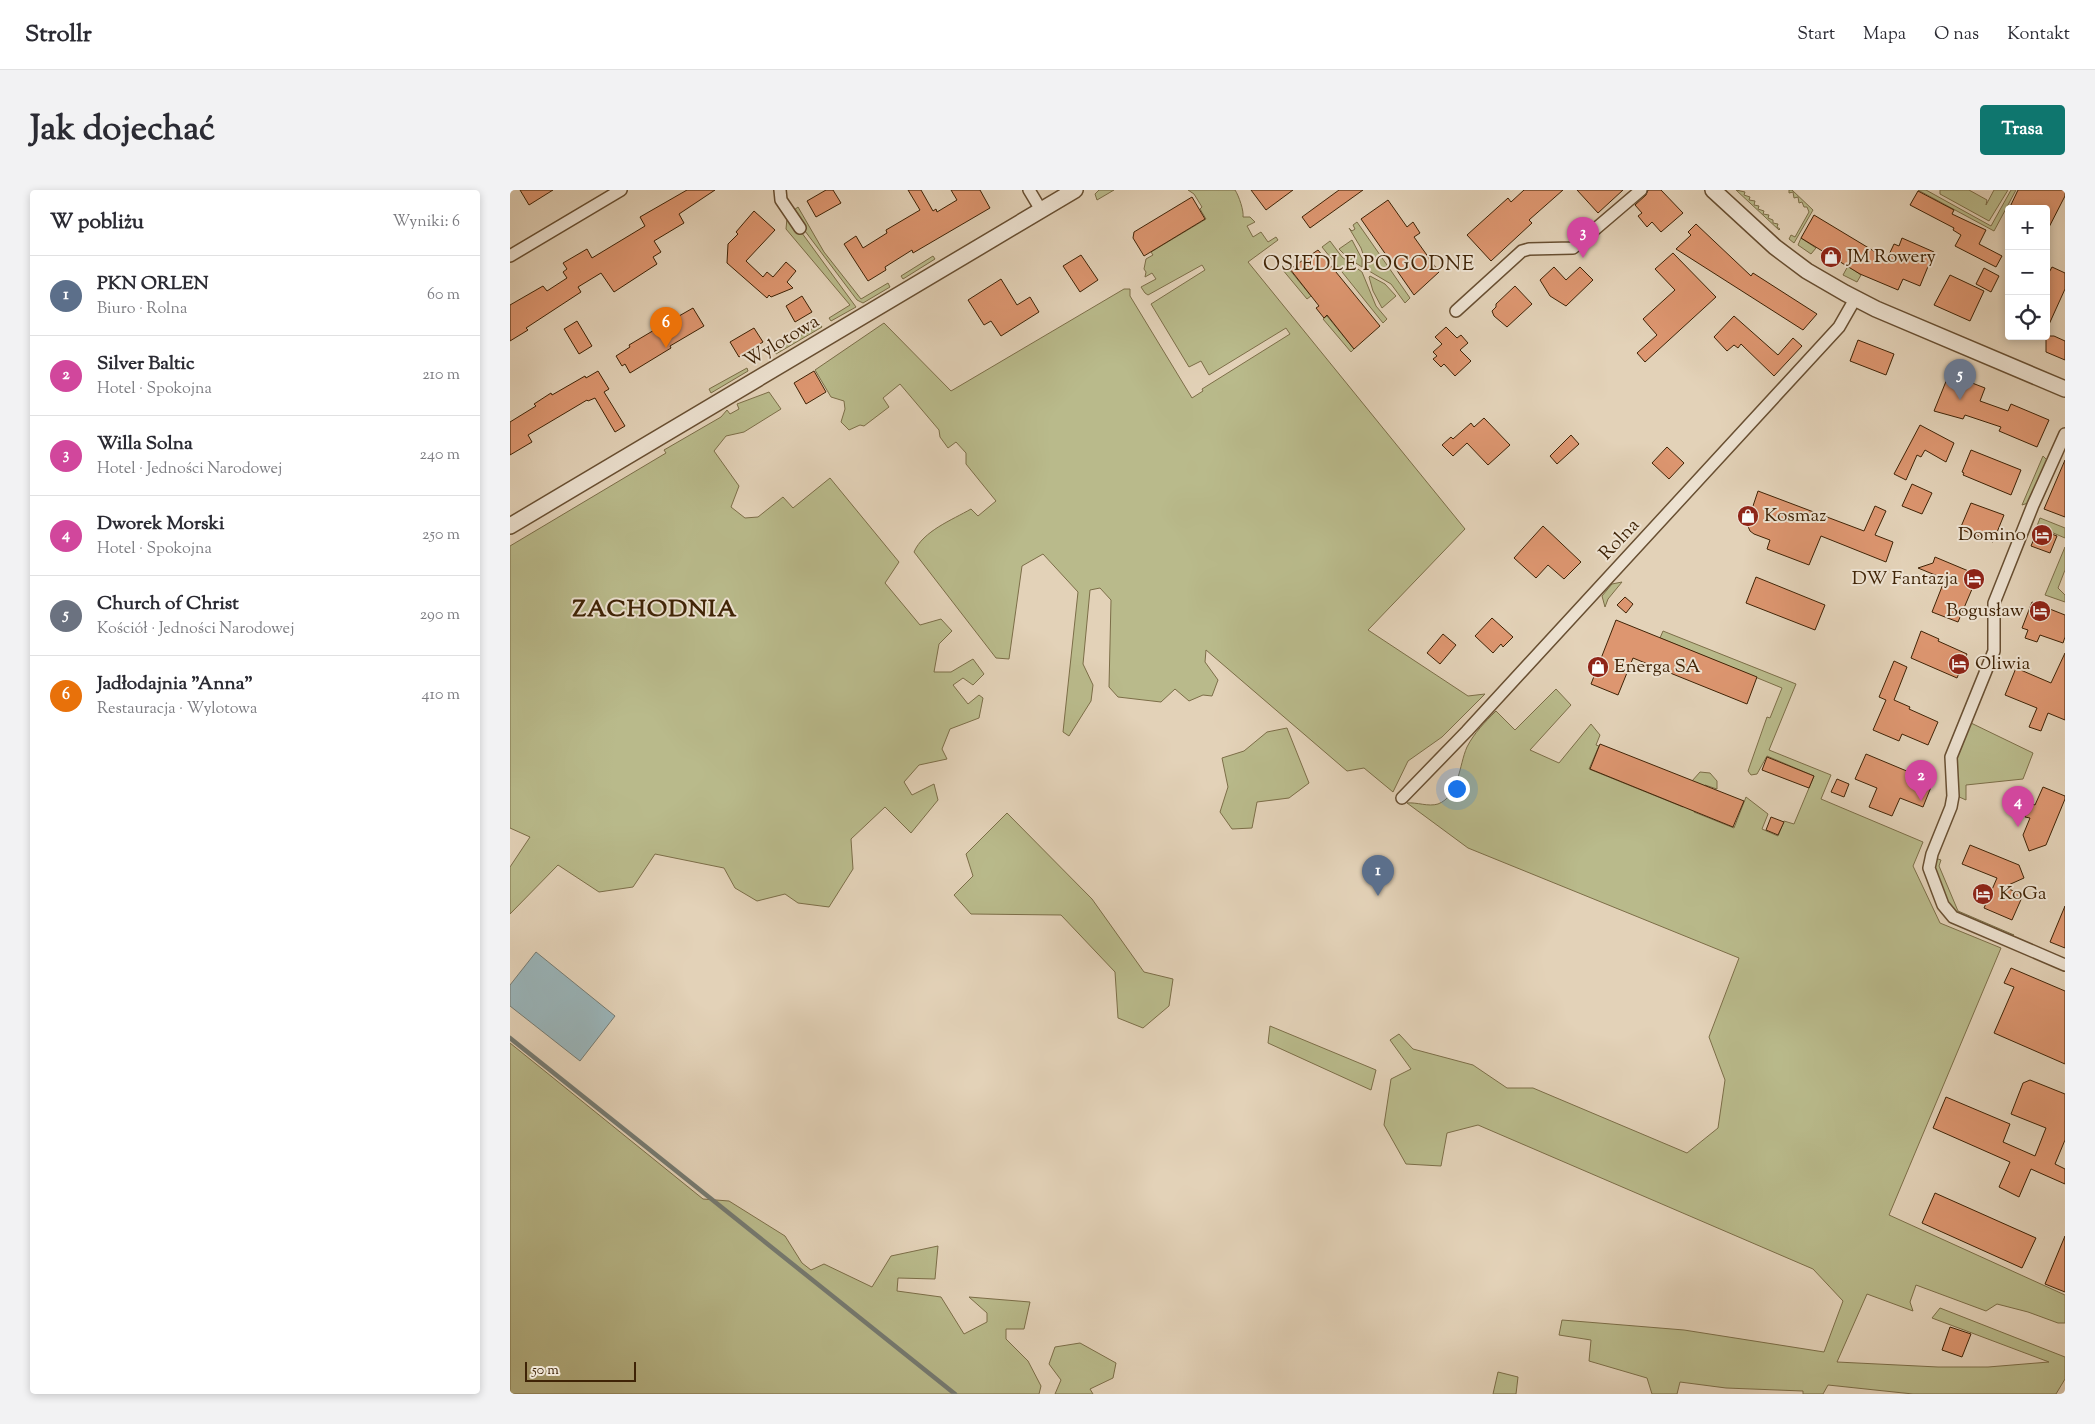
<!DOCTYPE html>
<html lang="pl">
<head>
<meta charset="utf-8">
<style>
	:root { --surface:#fff; --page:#f2f2f3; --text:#2b2b33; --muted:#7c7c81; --line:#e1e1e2; --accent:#0f766e }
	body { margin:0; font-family:"Sorts Mill Goudy",serif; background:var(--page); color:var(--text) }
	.controls { position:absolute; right:15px; top:15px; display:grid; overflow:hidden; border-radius:5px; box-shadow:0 2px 8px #0003 }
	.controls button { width:45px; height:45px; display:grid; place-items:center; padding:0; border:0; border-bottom:1px solid var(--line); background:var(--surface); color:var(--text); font:25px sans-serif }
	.scale { position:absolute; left:15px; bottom:12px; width:111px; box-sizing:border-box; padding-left:5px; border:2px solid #3f2306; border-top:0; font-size:14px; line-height:18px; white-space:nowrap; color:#3f2306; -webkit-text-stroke:4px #ede2d1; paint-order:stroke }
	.you { position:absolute; left:946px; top:598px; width:18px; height:18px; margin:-12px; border:4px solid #fff; border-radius:50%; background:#1a73e8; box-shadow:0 0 0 8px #1a73e833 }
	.badge { display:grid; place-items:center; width:32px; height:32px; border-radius:50%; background:var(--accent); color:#fff; font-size:16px; font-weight:700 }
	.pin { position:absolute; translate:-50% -41px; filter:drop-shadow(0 1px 2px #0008) }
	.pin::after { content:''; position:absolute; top:26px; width:18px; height:15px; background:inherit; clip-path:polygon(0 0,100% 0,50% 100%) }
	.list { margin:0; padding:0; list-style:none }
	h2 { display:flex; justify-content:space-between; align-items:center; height:65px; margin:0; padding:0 20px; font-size:21px }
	h2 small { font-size:16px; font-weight:400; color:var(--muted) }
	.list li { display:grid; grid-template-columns:32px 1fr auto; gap:15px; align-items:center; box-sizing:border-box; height:80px; padding:0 20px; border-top:1px solid var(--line) }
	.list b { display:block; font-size:19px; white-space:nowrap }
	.list p { margin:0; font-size:16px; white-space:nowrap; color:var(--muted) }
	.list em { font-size:16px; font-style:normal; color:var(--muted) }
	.icon { flex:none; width:28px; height:28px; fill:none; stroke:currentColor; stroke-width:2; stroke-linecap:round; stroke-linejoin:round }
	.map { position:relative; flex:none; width:1555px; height:1204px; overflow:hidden; border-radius:5px }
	header { display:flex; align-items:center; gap:30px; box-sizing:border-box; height:70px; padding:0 25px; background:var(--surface); border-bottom:1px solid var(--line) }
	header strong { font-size:24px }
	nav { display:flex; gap:28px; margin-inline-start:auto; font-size:18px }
	.intro { display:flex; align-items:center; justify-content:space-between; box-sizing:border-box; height:120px; padding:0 30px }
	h1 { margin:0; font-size:35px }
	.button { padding:12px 22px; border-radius:5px; background:var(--accent); color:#fff; font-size:18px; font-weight:700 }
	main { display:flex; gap:30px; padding:0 30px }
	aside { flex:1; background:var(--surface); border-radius:5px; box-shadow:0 2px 8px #0003 }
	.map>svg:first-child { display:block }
</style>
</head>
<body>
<header>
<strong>Strollr</strong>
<nav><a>Start</a><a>Mapa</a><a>O nas</a><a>Kontakt</a></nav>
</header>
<div class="intro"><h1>Jak dojechać</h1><a class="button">Trasa</a></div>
<main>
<aside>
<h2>W pobliżu<small>Wyniki: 6</small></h2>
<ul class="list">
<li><span class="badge" style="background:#5c6f8a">1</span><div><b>PKN ORLEN</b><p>Biuro · Rolna</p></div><em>60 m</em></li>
<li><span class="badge" style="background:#d1479c">2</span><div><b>Silver Baltic</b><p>Hotel · Spokojna</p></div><em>210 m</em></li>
<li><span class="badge" style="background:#d1479c">3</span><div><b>Willa Solna</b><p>Hotel · Jedności Narodowej</p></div><em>240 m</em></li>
<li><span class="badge" style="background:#d1479c">4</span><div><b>Dworek Morski</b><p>Hotel · Spokojna</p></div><em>250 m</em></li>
<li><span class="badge" style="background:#6b7280">5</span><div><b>Church of Christ</b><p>Kościół · Jedności Narodowej</p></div><em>290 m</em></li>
<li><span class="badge" style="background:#e8710a">6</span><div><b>Jadłodajnia &quot;Anna&quot;</b><p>Restauracja · Wylotowa</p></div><em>410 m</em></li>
</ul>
</aside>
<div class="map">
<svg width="1555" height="1204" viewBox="0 0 1555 1204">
	<rect width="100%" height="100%" fill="#e3d2b8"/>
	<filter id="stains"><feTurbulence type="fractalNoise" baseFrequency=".004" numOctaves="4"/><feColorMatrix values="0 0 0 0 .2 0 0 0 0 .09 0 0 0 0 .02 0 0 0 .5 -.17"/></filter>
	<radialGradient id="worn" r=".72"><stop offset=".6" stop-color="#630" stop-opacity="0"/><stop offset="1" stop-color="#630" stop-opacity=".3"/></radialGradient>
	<g fill="#b9ba8b" stroke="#7c6e48">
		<path d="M589 0H604L587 10 585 4Z"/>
		<path d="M678 0H725C729 6 734 21 733 27H740L745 32 737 36 743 47 751 42 758 52 766 47 768 50 738 72 955 339 858 440 958 506 975 504 932 547 898 571 883 602 854 578 837 581 696 460 695 472 708 490 702 506 693 505 679 511 665 499 651 512 608 507 599 497 601 410 590 398 580 400 573 474 583 495 581 511 559 546 553 542 568 402 533 364 512 376 499 469 486 468 404 362C413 341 442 330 461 319L468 326 486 311 456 274V263L446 252 438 258 430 247 429 240 390 194 373 208 379 217 354 236 350 235 339 240 331 232 335 219 334 211 321 207 305 180 374 133 441 201 614 99H620V106L682 208 693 201 692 199 780 144 776 138 699 185 691 171 679 177 641 114 695 80 692 75 638 105 635 103 631 97 646 89 642 83 635 87 636 82 634 79 636 69 643 65 641 62 696 29 690 19 692 17 684 4Z"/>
		<path d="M1226 0 1235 2 1234 5 1240 7 1239 10 1245 11 1244 15 1249 16 1248 19 1254 21 1253 24 1259 25 1258 28 1263 30V33L1268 34 1267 37 1270 39 1269 40Z"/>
		<path d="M1279 0H1282L1303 20 1284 53 1279 49 1281 45 1285 47 1299 22 1297 17H1294L1292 12 1289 13 1288 7 1284 8 1283 2 1279 3Z"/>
		<path d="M1408 0H1416L1481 36 1501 0H1506L1484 41Z"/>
		<path d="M1430 0H1459L1477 10 1476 15 1484 0H1498L1479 31 1430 4Z"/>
		<path d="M288 17 314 62 351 109 378 93 380 97 353 113 347 110 292 37 284 20Z"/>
		<path d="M277 28 289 39 346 117 321 131 319 128 340 115 276 39Z"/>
		<path d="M847 32 900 108 895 113 881 94 859 81 851 58 839 38 842 41 845 39 843 35Z"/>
		<path d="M1291 48 1306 58 1301 64 1288 55Z"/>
		<path d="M842 50 852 69V77L838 68 829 59Z"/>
		<path d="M820 51 832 67 852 82 866 116 877 129 873 133 812 57Z"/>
		<path d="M423 66 425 69 393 89 391 86Z"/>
		<path d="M1338 76 1351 85 1347 92 1333 85Z"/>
		<path d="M773 77 776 81 779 79 801 106 797 109 772 79Z"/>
		<path d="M860 86 875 94 886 106 872 118 863 101 859 87Z"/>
		<path d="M817 126 844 159 841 162 813 129Z"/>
		<path d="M310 134 312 137 266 164 264 161Z"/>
		<path d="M237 178 238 181 201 203 199 199Z"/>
		<path d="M259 202 271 219 234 242 216 246 204 261 229 296 221 317 235 328 248 327 273 307 283 318 320 288 389 372 375 393 410 435 431 429 442 441 429 454 424 482H441L463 469 474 484 463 495 453 488 443 495 458 514 469 505 473 508 469 528 440 539 432 559 437 569 409 575 394 592 402 605 424 594 428 610 401 643 375 617 341 649 343 679 319 717 288 713 275 704 247 711 225 698 214 678 145 664 123 697 89 702 48 675 0 724V677L20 647 0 638V356L156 263 154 260 211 227 217 220 220 224 229 219 227 214Z"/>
		<path d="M1533 266 1537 270 1518 313 1512 315Z"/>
		<path d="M1530 328 1555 338V348L1527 336Z"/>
		<path d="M1555 357V380L1548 398 1555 405V412L1535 405Z"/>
		<path d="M1112 392 1098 409 1095 417 1092 406 1102 394Z"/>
		<path d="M1153 441 1286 494 1259 560 1321 585 1311 609 1413 652 1403 676 1430 733 1491 758 1379 1025 1555 1105V1133H1548L1518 1122 1487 1114 1476 1121 1406 1095 1400 1112 1403 1121 1357 1104 1327 1172 1428 1177H1478L1539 1172 1422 1128 1430 1118 1555 1167V1189L1546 1204H1403L1318 1195 1313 1204H1293V1201L1216 1198 1170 1192 1167 1204H1142L1137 1188 1079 1171 1081 1150 1049 1145 1052 1130 1174 1140 1314 1162 1333 1111 1303 1079 968 935 937 943 931 976 896 974 874 935 881 889 901 879 880 850 889 844 903 859 963 875 997 898H1023L1177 963 1208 938 1215 890 1199 847 1229 768 958 658 897 613C907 612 918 617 928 614 949 606 949 575 957 557 964 543 975 532 986 521L1005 540 1046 499 1061 515 1020 560 1049 573 1081 534 1090 545 1086 555 1089 556 1079 579 1173 617 1184 592 1182 591 1190 582 1200 583 1207 591V599L1195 595 1184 622 1224 638 1236 607 1258 624 1252 639 1268 646 1274 631 1284 634 1304 586 1257 566 1247 584 1241 585 1238 581 1257 527 1260 528 1272 498 1150 448Z"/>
		<path d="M1461 533 1523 563 1513 589 1456 595V610L1447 606 1445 570Z"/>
		<path d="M777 538 799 593 779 608 747 612 742 638 722 639 710 622 718 597 712 568 734 561 757 542Z"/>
		<path d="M497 623 582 709 634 782 663 789 659 816 633 838 608 828 605 782 551 725 461 724 444 705 463 686 456 664Z"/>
		<path d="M1425 668 1431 670 1429 676 1448 721 1504 745H1497L1441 720 1424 680Z"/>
		<path d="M760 836 866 880 861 900 758 853Z"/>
		<path d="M0 853 193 1009 219 1011 275 1046 292 1073 301 1080 314 1074 362 1097 381 1066 428 1056 425 1089 388 1088 387 1101 431 1107 454 1144 477 1132V1123L459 1107 520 1112 514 1139H496V1149L518 1171 531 1196 529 1204H0Z"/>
		<path d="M570 1153 606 1173 603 1188 580 1199 583 1204H545L551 1190 539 1174 545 1157Z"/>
		<path d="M988 1182 1008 1187 1006 1204H983Z"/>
	</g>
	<path fill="#9ab5ba" stroke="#767b72" d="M26 762 105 826 70 871 0 816V795Z"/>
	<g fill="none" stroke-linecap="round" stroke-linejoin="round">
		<path stroke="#767b72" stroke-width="4.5" d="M0 848 445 1204"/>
	</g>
	<g fill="#dd9670" stroke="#3f2306">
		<path d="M10 0H43L19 15Z"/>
		<path d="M177 0H205L169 24 174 33 144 51 151 62 143 67 147 74 104 102 91 83 68 97 71 102 16 138 18 140 0 151V115L33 96 37 101 57 88 53 82 57 79 53 73 77 59 82 68 135 36 130 27Z"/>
		<path d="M316 0H323L331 13 306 27 297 11Z"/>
		<path d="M398 0H411L423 21 426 19 427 22 447 10 441 0H470L480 18 403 63 402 60 375 77 376 80 358 91 334 54 346 46 353 58 377 43 376 40 410 20Z"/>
		<path d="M741 0H783L756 20Z"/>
		<path d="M829 0H853L800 38 792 27Z"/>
		<path d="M1014 0H1053L1019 30 1022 33 981 71 957 45 998 8 1001 12Z"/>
		<path d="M1067 0H1113L1088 23Z"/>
		<path d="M1138 0H1151L1173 23 1151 42 1142 32 1137 37 1128 26 1132 23 1125 15 1136 5Z"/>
		<path d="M1508 0H1555V6L1536 43V19H1499Z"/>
		<path d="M1408 1 1444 20 1442 24 1476 40 1469 54 1492 66 1486 77 1445 56 1451 45 1443 40 1444 38 1400 15Z"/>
		<path d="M682 7 695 29 634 66 623 48 624 42Z"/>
		<path d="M878 10 897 37 903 32 910 43 904 47 929 82 904 105 851 29Z"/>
		<path d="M244 21 265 40 236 71 253 87 257 82 263 87 276 72 286 81 277 92 283 98 261 107 259 105 257 108 217 73 218 54 228 44 226 42Z"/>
		<path d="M1304 25 1377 69 1384 54 1389 56 1392 48 1424 62 1410 96 1393 89 1388 100 1350 84 1291 48Z"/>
		<path d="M1186 34 1241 86 1243 83 1307 124 1293 140 1166 59 1181 45 1178 42Z"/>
		<path d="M808 60 870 136 844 159 817 125 814 128 806 118 809 116 780 79Z"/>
		<path d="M1163 63 1206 107 1135 172 1127 163 1147 145 1133 129 1165 100 1145 79Z"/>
		<path d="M571 65 588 90 570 102 553 76Z"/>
		<path d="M1044 77 1056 90 1070 77 1083 90 1056 116 1040 106 1030 90Z"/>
		<path d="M1542 77 1555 83V99L1536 141V111L1539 104 1536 103V88Z"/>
		<path d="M1474 78 1489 86 1481 102 1466 94Z"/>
		<path d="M1440 85 1474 101 1460 131 1424 115Z"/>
		<path d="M491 89 507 115 520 107 529 122 491 146 481 131 474 135 458 110Z"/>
		<path d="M1005 96 1022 114 997 137 984 126 982 121 986 117V114Z"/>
		<path d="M292 106 302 122 285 132 276 116Z"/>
		<path d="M183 118 194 136 160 156 161 158 120 183 115 174 112 176 106 166 120 157 119 155 151 136 149 133 160 126 161 128 167 124 169 126Z"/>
		<path d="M1224 126 1268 165 1283 148 1292 156 1264 186 1231 154 1228 158 1224 155 1217 161 1204 147Z"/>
		<path d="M67 131 82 156 69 164 54 139Z"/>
		<path d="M936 137 947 148 951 145 958 153 950 160 961 171 945 186 934 174 931 177 923 169 927 166 923 162 932 154 925 147Z"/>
		<path d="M244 138 253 152 229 167 220 152Z"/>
		<path d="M1536 146H1544L1555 151V170L1536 162Z"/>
		<path d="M1348 150 1384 164 1376 185 1340 171Z"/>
		<path d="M88 181 99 199 94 202 115 236 105 242 85 208 78 211 77 210 18 245 22 252 0 265V232L26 216 24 214 41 203 42 205 75 186 76 188Z"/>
		<path d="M304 181 316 202 296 214 284 193Z"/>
		<path d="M1439 184 1475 198 1470 211 1498 221 1501 214 1539 230 1527 257 1489 241 1491 237 1455 225 1453 229 1424 221Z"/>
		<path d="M974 228 1000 255 978 275 957 253 943 266 932 255 941 247 943 249 961 233 964 237Z"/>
		<path d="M1410 235 1444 253 1436 272 1415 260 1411 267 1407 265 1396 290 1384 284Z"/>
		<path d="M1061 245 1069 254 1047 274 1040 266Z"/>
		<path d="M1157 257 1174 273 1159 289 1142 273Z"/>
		<path d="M1461 260 1511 280 1501 305 1453 285 1454 283 1452 282Z"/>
		<path d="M1555 270V327L1534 319Z"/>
		<path d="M1402 294 1422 303 1412 324 1392 316Z"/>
		<path d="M1248 301 1354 341 1365 316 1376 321 1365 345 1383 352 1376 372 1311 346 1299 375 1257 359 1260 350 1244 344 1240 341 1237 334Z"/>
		<path d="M1461 313 1494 325 1483 352 1450 339Z"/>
		<path d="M1033 336 1071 372 1054 389 1038 375 1026 388 1004 368Z"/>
		<path d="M1528 339 1547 346 1540 363 1521 356Z"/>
		<path d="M1425 367 1468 385 1448 432 1422 422 1435 389 1408 378 1423 373Z"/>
		<path d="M1246 387 1315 415 1305 440 1236 413Z"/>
		<path d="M1115 407 1123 414 1116 423 1107 415Z"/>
		<path d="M1522 412 1555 425V447L1553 453 1530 445 1527 452 1515 448 1518 440 1512 438Z"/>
		<path d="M982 428 1003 447 993 457 991 454 983 463 965 446Z"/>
		<path d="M1106 430 1247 487 1237 514 1123 468 1108 505 1081 494Z"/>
		<path d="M1411 441 1429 449 1428 451 1457 464 1447 488 1401 468Z"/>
		<path d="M933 444 946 455 930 474 917 463Z"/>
		<path d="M1555 463V530L1538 523 1531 541 1519 537 1527 518 1495 505 1506 478 1541 493Z"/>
		<path d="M1384 471 1397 477 1384 510 1400 517 1399 519 1428 532 1418 555 1392 544 1389 551 1363 540 1376 510 1369 507Z"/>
		<path d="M1090 554 1234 611 1223 637 1080 579Z"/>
		<path d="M1356 564 1423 592 1413 617 1390 608 1382 626 1359 617 1367 598 1345 589Z"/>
		<path d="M1257 567 1304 586 1299 598 1252 580Z"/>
		<path d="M1327 589 1339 594 1334 607 1321 602Z"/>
		<path d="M1533 597 1555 606V609L1536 655 1519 661 1513 645 1520 628 1515 627 1520 613 1525 615Z"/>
		<path d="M1261 627 1274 632 1268 645 1256 640Z"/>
		<path d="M1460 655 1509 675 1514 688 1494 697 1513 705 1502 730 1474 718 1487 688 1452 674Z"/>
		<path d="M1555 716V758L1540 752Z"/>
		<path d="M1501 778 1555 801V874L1484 843 1504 797 1494 793Z"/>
		<path d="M1520 890 1555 904V950L1545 974 1555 979V994L1521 979 1509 1007 1489 997 1500 972 1423 938 1436 907 1500 934 1493 952 1525 966 1536 938 1501 924 1513 893Z"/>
		<path d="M1425 1003 1526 1048 1512 1078 1412 1033Z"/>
		<path d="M1555 1046V1102L1535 1094Z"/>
		<path d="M1440 1137 1461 1144 1452 1167 1432 1160Z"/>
	</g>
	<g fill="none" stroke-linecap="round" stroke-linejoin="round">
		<g stroke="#684f32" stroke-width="14">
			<g id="minor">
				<path d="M270 0 271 10 290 38"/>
				<path d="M519 0 531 20"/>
				<path d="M0 66 111 0"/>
				<path d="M946 121 1012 61 1019 59 1063 58 1131 0"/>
				<path d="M1555 244 1523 315 1484 413V461L1441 567 1443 606 1441 617 1422 664 1419 678 1433 715 1443 727 1555 775"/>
				<path d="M892 608 957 541 1329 137 1345 109"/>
			</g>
		</g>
		<g stroke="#684f32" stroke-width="18">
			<g id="tertiary">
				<path d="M1203 0 1265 57 1297 81 1335 103 1366 119 1555 199"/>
				<path d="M0 336 565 0"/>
			</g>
		</g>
		<use href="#minor" stroke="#ede2d1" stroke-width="11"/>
		<use href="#tertiary" stroke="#ede2d1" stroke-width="15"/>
	</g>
	<defs>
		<g id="shop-disc" transform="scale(1.125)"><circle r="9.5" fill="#8f2418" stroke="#ede2d1"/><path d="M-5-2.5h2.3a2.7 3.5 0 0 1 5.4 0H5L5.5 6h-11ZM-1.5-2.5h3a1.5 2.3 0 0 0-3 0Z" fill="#fff"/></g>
		<g id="hotel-disc" transform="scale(1.125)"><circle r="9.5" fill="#8f2418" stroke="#ede2d1"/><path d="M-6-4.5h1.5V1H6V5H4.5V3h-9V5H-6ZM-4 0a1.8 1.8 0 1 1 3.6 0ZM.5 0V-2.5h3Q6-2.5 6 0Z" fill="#fff"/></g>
	</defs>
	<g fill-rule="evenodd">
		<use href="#shop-disc" x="1321" y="67"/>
		<use href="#shop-disc" x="1238" y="326"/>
		<use href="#hotel-disc" x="1532" y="345"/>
		<use href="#hotel-disc" x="1464" y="389"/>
		<use href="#hotel-disc" x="1530" y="421"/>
		<use href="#hotel-disc" x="1449" y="474"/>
		<use href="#shop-disc" x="1088" y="477"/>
		<use href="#hotel-disc" x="1473" y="704"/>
	</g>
	<g text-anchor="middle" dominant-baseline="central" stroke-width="4" stroke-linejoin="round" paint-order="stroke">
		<g font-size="19" fill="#3f2306" stroke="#ede2d1" text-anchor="start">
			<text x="1337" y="67">JM Rowery</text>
			<text x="1254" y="326">Kosmaz</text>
			<text x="1516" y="345" text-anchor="end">Domino</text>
			<text x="1448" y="389" text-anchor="end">DW Fantazja</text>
			<text x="1514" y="421" text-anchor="end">Bogusław</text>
			<text x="1465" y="474">Oliwia</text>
			<text x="1104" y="477">Energa SA</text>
			<text x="1489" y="704">KoGa</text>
		</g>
		<g font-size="19" fill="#3f2306" stroke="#ede2d1">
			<text transform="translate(272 152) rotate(-31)">Wylotowa</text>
			<text transform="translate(1110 350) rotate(-47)">Rolna</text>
		</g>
		<g font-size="20" letter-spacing="1" fill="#3f2306" stroke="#ede2d1">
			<text x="859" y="75">OSIEDLE POGODNE</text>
		</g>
		<g font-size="24" font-weight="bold" letter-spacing="1" fill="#3f2306" stroke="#ede2d1">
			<text x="145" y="420">ZACHODNIA</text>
		</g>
	</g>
	<rect width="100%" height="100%" filter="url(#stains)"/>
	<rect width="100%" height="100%" fill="url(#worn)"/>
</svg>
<div class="controls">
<button>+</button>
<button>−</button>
<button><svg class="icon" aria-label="locate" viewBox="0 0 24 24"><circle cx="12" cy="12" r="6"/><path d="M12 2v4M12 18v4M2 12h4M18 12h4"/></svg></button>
</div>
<div class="scale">50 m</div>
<div class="you"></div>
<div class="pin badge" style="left:868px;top:706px;background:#5c6f8a">1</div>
<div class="pin badge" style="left:1411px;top:611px;background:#d1479c">2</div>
<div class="pin badge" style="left:1073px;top:68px;background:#d1479c">3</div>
<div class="pin badge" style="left:1508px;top:637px;background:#d1479c">4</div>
<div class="pin badge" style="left:1450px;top:210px;background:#6b7280">5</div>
<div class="pin badge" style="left:156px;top:158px;background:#e8710a">6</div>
</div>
</main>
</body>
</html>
